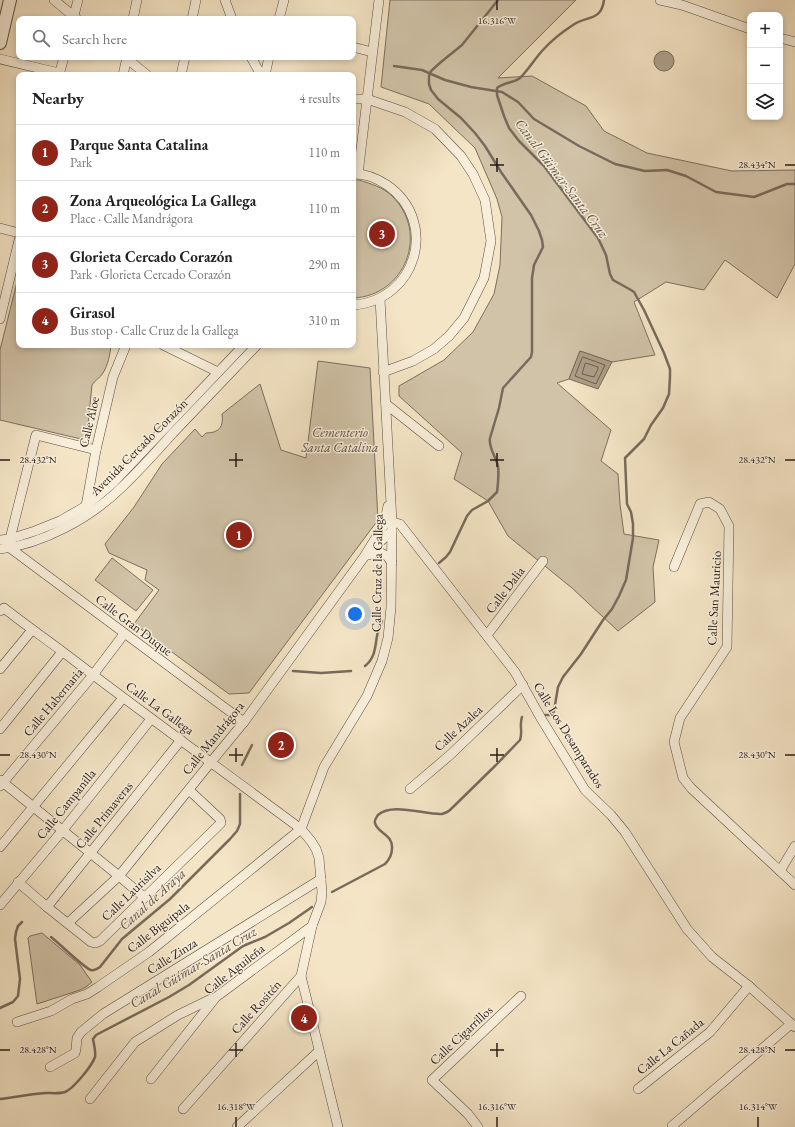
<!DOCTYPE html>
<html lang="en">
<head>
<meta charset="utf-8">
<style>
	:root { --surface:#fff; --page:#f2f2f2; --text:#222; --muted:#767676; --line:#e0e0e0; --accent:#8f2418 }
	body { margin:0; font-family:"EB Garamond",serif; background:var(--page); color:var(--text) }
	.controls { position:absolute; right:12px; top:12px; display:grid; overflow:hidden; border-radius:8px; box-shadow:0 2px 6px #0003 }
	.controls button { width:36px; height:36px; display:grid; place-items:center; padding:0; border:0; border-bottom:1px solid var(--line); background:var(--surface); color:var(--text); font:20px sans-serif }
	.you { position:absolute; left:355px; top:614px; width:14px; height:14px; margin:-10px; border:3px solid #fff; border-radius:50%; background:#1a73e8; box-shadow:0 0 0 6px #1a73e833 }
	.badge { display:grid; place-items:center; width:26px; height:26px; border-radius:50%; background:var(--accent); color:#fff; font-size:13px; font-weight:700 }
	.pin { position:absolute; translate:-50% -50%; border:2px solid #fff; box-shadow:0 1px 4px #0006 }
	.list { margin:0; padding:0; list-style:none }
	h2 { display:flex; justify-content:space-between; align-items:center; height:52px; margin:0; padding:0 16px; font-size:17px }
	h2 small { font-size:13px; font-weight:400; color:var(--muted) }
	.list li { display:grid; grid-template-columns:26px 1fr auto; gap:12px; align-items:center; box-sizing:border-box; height:56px; padding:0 16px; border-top:1px solid var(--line) }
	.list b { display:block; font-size:15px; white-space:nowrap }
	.list p { margin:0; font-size:13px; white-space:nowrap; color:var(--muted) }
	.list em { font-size:13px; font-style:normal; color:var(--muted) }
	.icon { flex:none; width:22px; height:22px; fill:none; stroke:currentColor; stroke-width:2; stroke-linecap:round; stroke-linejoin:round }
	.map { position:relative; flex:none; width:795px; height:1127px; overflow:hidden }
	.search { position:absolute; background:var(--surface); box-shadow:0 2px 6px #0003; left:16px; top:16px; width:340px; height:44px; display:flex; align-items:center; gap:10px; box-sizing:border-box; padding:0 14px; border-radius:8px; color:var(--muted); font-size:15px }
	.panel { position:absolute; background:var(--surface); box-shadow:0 2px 6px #0003; left:16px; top:72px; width:340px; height:276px; border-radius:8px }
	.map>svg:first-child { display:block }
</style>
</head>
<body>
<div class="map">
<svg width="795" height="1127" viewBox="0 0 795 1127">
	<rect width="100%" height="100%" fill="#f4e5c6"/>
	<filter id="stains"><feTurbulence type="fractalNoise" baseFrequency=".005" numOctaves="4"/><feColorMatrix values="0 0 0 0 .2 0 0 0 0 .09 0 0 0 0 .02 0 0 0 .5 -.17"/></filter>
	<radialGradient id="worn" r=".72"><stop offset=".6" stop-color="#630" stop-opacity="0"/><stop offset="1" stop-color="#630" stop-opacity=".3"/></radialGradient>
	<g fill="#d1c3a8" stroke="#7c6f5f">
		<path d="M390 0H576L498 78 532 76 586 106 604 131 647 153 732 171 795 170V264L777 298 725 260 704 290 666 282 634 302 655 355 612 362 580 351 569 379 557 383 611 430 601 461 618 474 620 504 624 534 659 540 653 567 655 602 618 631 572 588 508 536 488 501 454 479 462 453 399 396V386L444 360 473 332 494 294 500 265 502 217 497 199 475 148 429 104 381 87Z"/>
		<path d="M359 180C371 184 383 187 392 196 430 233 405 296 353 298V180Z"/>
		<path d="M17 282 19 284V345H111C110 355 108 365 103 373 100 378 95 380 92 385L87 434 85 437 81 439 0 420V350Z"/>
		<path d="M318 361 370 368 378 520 249 693 229 694 134 624 159 590 145 580 147 570 109 553 105 544 134 507 162 464 195 429 202 437 206 433C219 433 224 427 222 414L260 384 281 450 306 458Z"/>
		<path d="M112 558 153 590 136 611 95 580Z"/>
		<path d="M42 933 80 965 92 982 86 987 80 990 37 1004 28 938 30 936Z"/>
	</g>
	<g fill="#aea08a" stroke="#786b5c">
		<circle cx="664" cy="61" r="10"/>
		<path d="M580 351 612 362 598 389 569 379Z"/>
	</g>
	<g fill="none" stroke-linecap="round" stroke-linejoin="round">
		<g stroke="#6a5e50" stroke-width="1">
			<path d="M583 357 605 365 596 384 575 376 582 358Z"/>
			<path d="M586 363 598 367V369L594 377 582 374 585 364Z"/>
		</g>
		<g stroke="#786b5c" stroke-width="2.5">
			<path d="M394 66 422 70 445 80 471 87 502 92 518 102 534 119 579 146 615 164 645 171 667 170 686 176 716 192 754 197 787 184H795"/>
			<path d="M439 563 446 557 450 552 467 516 472 510 488 501 497 492C498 484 499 474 498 466 496 457 488 447 490 438L499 408 503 388 531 357 532 352V278L534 265 543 247 542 240 539 231 531 215 501 172 485 146 475 133 461 118 438 99 431 90 429 84V76L431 71 441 62 462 45 498 0"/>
			<path d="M365 666C375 658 375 648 377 636 378 631 380 626 382 621"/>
			<path d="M293 671 321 673 351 671"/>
			<path d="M542 715H552L554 711 558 687 563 677 581 654 603 620 612 609 619 596 626 580 633 538V524L631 512 627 504 625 458 644 439 651 425 663 408 669 394 670 377V369L664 353 644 310 634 292 631 290 613 280 610 274 606 255 598 238 544 166 519 141 509 128 504 116 497 95V88C504 82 514 83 520 78 528 70 534 60 542 51 550 42 562 32 573 25 587 15 601 22 604 0"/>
			<path d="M242 765 252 745"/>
			<path d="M332 892 385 864C390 859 392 855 392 848 393 834 377 833 375 823 374 820 376 818 378 815 392 802 425 815 442 814 445 813 448 812 450 810L496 765 520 740C523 732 519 725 522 717"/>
			<path d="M51 937C59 943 84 968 91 970 95 971 97 969 100 967L122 939 170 899 230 839 237 831 240 824V794"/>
			<path d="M0 1008 13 1002 18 996 20 979 15 939 16 932 18 926 22 922"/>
			<path d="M0 1099C15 1097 31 1094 46 1093 52 1093 59 1094 65 1092 73 1089 92 1066 95 1057 96 1051 94 1045 93 1039L96 1035 169 997 189 985 243 946 265 937 289 923 312 907"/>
		</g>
		<g stroke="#5a4e42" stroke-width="10">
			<g id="minor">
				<path d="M54 0 77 19"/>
				<path d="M225 0 232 19"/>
				<path d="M660 0 682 5 750 29"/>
				<path d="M73 19 78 0"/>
				<path d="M133 19 137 0"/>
				<path d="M192 19 196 0"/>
				<path d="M279 19 284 0"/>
				<path d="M780 38 795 42"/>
				<path d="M353 47 372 52"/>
				<path d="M125 57 147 75"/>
				<path d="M251 57 261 75"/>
				<path d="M0 59 59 73"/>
				<path d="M59 75 64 57"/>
				<path d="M123 75 127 57"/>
				<path d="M181 75 185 57"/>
				<path d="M265 75 269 57"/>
				<path d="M353 99H367L405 112 435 129 461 156 473 174 485 200 491 241 484 278 464 318 449 336 434 349 413 361 383 372"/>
				<path d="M353 174C365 173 378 179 387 185 440 222 416 301 353 305"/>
				<path d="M358 174 379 0"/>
				<path d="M0 228 19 233"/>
				<path d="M0 319 19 240"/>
				<path d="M163 345 218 372"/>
				<path d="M386 404 439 446"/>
				<path d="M96 450 36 435 10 539V548L244 722"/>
				<path d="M86 506 96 450 113 377 126 345"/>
				<path d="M392 522 400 524 515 672 542 720 585 790 611 815 625 832 687 929 712 957 749 986 795 1027"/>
				<path d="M0 540 10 539 35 531 60 521 86 506 114 482 244 345"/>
				<path d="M0 549C43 544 90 518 121 488 139 471 156 452 173 433 201 404 229 374 257 345"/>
				<path d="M372 549 392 531"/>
				<path d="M369 555 379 552 387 556 392 563"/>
				<path d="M674 567 700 504 709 502 720 509 729 526 727 647 680 718 674 742 683 778 691 788 795 885"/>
				<path d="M0 611 4 608C24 624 46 639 67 655 144 714 223 771 301 829L311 841 316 849 319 858 322 892 321 902 312 926 301 976 338 1127"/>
				<path d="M487 635 543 561"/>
				<path d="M0 669 32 630"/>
				<path d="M0 729 62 652"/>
				<path d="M0 780 119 876 144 897"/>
				<path d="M0 786 93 675 124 634"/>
				<path d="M410 789 450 755 523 685"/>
				<path d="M301 829 324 767 367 696 382 661 388 638 391 607 392 522 380 299"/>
				<path d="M0 847 123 698"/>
				<path d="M780 871 795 846"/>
				<path d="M18 882 47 907 91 942 95 943 100 941 221 823 220 819 189 790"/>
				<path d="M0 905 63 830 151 719"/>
				<path d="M47 907 181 740"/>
				<path d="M68 923 119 876 211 762 244 722 364 557 384 525 388 506"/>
				<path d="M17 1022 51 1011 72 999 87 994 98 987 149 952 301 829"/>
				<path d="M50 1067 75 1053 76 1049 77 1038 81 1032 103 1014 321 879"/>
				<path d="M151 1079 216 997 312 926"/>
				<path d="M638 1089 710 1032 749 986"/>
				<path d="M90 1099 135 1042 178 1015 213 998"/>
				<path d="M183 1109 301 976"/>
				<path d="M672 1126 791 1024"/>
				<path d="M237 1127 319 1051"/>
				<path d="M478 1127 468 1114 432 1080 521 996"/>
			</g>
		</g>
		<g stroke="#5a4e42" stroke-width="14">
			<path id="tertiary" d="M0 43 10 0"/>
		</g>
		<use href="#minor" stroke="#f8eeda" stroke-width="9"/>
		<use href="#tertiary" stroke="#f8eeda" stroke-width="12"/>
	</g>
	<path fill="none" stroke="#271b16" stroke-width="1.5" d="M497 0V10M497 158V172M490 165H504M785 165H795M236 453V467M497 453V467M0 460H10M229 460H243M490 460H504M785 460H795M236 748V762M497 748V762M0 755H10M229 755H243M490 755H504M785 755H795M236 1043V1057M497 1043V1057M0 1050H10M229 1050H243M490 1050H504M785 1050H795M236 1117V1127M497 1117V1127M758 1117V1127"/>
	<g text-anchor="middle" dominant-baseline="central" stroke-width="3" stroke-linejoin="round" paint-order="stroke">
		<g font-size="13" fill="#271b16" stroke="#f8eeda">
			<text transform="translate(89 422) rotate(-77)">Calle Aloe</text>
			<text transform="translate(139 447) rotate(-45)">Avenida Cercado Corazón</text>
			<text transform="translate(377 573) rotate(-89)">Calle Cruz de la Gallega</text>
			<text transform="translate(505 590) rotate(-53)">Calle Dalia</text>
			<text transform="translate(714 598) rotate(-87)">Calle San Mauricio</text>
			<text transform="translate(134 625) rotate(37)">Calle Gran Duque</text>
			<text transform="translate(53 702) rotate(-50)">Calle Habernaria</text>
			<text transform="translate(160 708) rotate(36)">Calle La Gallega</text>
			<text transform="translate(458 728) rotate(-43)">Calle Azalea</text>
			<text transform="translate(569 735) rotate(58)">Calle Los Desamparados</text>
			<text transform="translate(213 738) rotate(-51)">Calle Mandrágora</text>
			<text transform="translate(66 804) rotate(-51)">Calle Campanilla</text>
			<text transform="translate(104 815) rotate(-51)">Calle Primaveras</text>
			<text transform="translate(131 892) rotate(-44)">Calle Laurisilva</text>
			<text transform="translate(158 927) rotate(-38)">Calle Biguipala</text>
			<text transform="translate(172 956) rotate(-32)">Calle Zinza</text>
			<text transform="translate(234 969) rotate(-38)">Calle Aguileña</text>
			<text transform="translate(256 1007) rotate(-48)">Calle Rositén</text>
			<text transform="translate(461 1035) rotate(-43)">Calle Cigarrillos</text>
			<text transform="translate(670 1046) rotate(-39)">Calle La Cañada</text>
		</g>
		<g font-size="13" font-style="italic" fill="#5a4d42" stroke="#f8eeda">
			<text x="340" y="432">Cementerio<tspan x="340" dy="15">Santa Catalina</tspan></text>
		</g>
		<g font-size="14" font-style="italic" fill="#5d5044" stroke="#f8eeda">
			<text transform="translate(562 178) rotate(53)">Canal Güímar-Santa Cruz</text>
			<text transform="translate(152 899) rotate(-42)">Canal de Araya</text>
			<text transform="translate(193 967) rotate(-31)">Canal Güímar-Santa Cruz</text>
		</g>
	</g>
	<g font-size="10" text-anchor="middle" fill="#271b16" stroke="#f8eeda" stroke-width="3" stroke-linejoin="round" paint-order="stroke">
		<text x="497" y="24">16.316°W</text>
		<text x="757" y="168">28.434°N</text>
		<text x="38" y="463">28.432°N</text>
		<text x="757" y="463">28.432°N</text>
		<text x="38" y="758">28.430°N</text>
		<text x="757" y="758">28.430°N</text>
		<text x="38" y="1053">28.428°N</text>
		<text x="757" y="1053">28.428°N</text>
		<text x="236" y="1110">16.318°W</text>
		<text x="497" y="1110">16.316°W</text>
		<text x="758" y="1110">16.314°W</text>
	</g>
	<rect width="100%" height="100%" filter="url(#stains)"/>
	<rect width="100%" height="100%" fill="url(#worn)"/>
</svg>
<div class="controls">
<button>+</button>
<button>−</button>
<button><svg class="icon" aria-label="layers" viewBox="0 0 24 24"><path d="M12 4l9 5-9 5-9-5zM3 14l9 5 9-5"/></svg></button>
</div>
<div class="you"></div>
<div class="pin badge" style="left:239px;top:535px">1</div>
<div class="pin badge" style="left:281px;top:745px">2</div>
<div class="pin badge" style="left:382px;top:234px">3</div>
<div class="pin badge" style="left:304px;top:1018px">4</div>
<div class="search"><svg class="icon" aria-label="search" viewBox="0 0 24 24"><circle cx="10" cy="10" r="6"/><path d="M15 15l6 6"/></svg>Search here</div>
<section class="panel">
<h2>Nearby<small>4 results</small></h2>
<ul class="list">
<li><span class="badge">1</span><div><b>Parque Santa Catalina</b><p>Park</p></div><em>110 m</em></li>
<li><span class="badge">2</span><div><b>Zona Arqueológica La Gallega</b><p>Place · Calle Mandrágora</p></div><em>110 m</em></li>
<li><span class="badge">3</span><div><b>Glorieta Cercado Corazón</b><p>Park · Glorieta Cercado Corazón</p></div><em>290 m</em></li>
<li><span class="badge">4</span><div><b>Girasol</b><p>Bus stop · Calle Cruz de la Gallega</p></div><em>310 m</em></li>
</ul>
</section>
</div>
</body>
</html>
